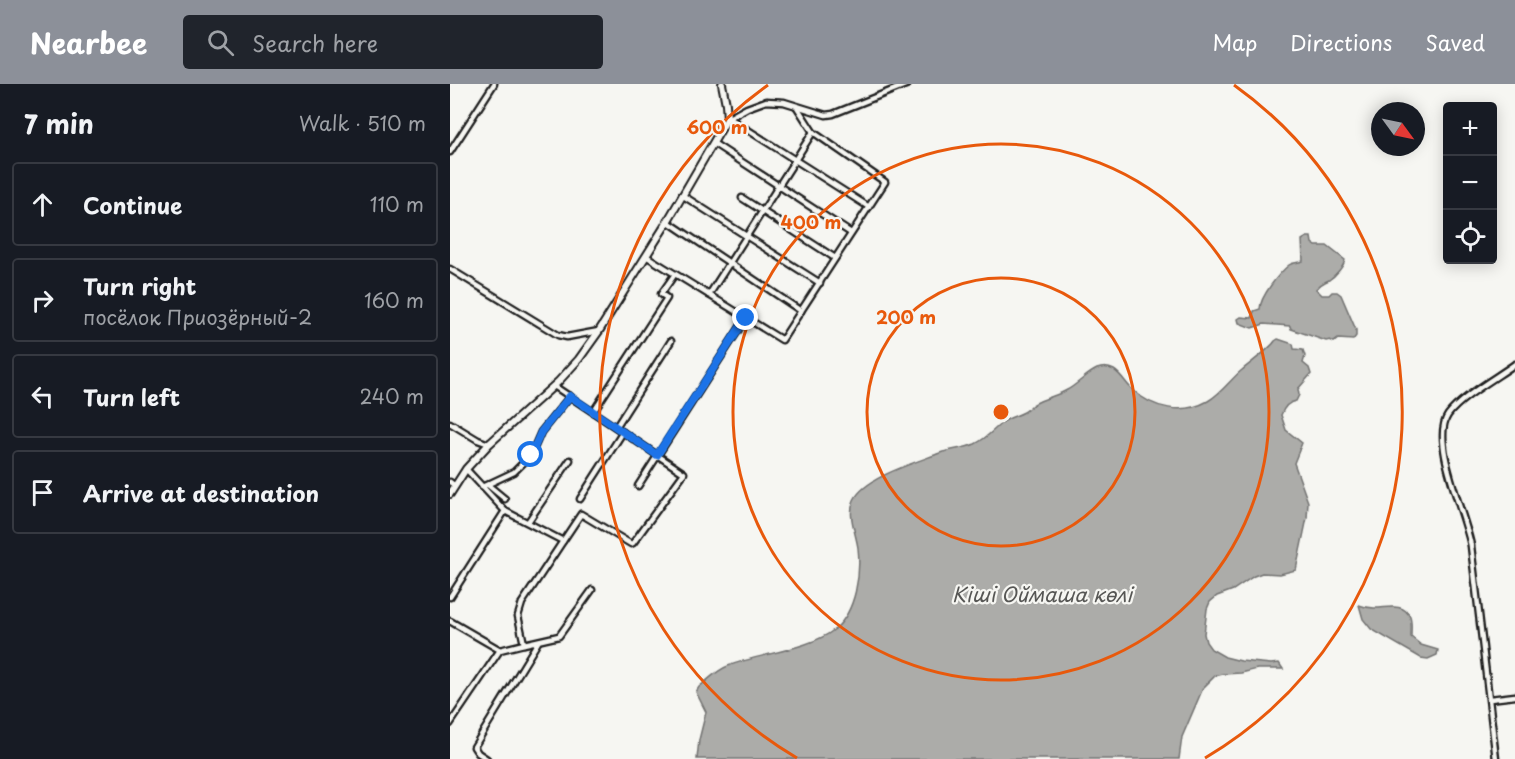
<!DOCTYPE html>
<html lang="en">
<head>
<meta charset="utf-8">
<style>
	:root { --surface:#171b24; --page:#20242c; --text:#f1f3f6; --muted:#9ea1a6; --line:#363941; --accent:#8c9099 }
	body { margin:0; font-family:"Playpen Sans",sans-serif; background:var(--page); color:var(--text) }
	.controls { position:absolute; right:18px; top:18px; display:grid; overflow:hidden; border-radius:6px; box-shadow:0 3px 15px #0003 }
	.controls button { width:54px; height:54px; display:grid; place-items:center; padding:0; border:0; border-bottom:2px solid var(--line); background:var(--surface); color:var(--text); font:30px sans-serif }
	.compass { position:absolute; left:921px; top:18px; width:54px; height:54px; border-radius:50%; background:var(--surface); box-shadow:0 3px 15px #0003; rotate:123deg }
	.stop { position:absolute; width:18px; height:18px; margin:-14px; border:4px solid #1a73e8; border-radius:50%; background:#fff }
	.stop.end { background:#1a73e8; border-color:#fff; box-shadow:0 2px 6px #0008 }
	.list { margin:0; padding:0; list-style:none }
	h2 { display:flex; justify-content:space-between; align-items:center; height:78px; margin:0; padding:0 24px; font-size:26px }
	h2 small { font-size:20px; font-weight:400; color:var(--muted) }
	.list li { display:grid; grid-template-columns:39px 1fr auto; gap:18px; align-items:center; box-sizing:border-box; height:84px; margin:0 12px 12px; padding:0 12px; border:2px solid var(--line); border-radius:6px }
	.list b { display:block; font-size:22px; white-space:nowrap }
	.list p { margin:0; font-size:20px; white-space:nowrap; color:var(--muted) }
	.list em { font-size:20px; font-style:normal; color:var(--muted) }
	.icon { flex:none; width:33px; height:33px; fill:none; stroke:currentColor; stroke-width:2; stroke-linecap:round; stroke-linejoin:round }
	.map { position:relative; flex:none; width:1065px; height:675px; overflow:hidden }
	header { display:flex; align-items:center; gap:36px; box-sizing:border-box; height:84px; padding:0 30px; background:var(--accent); color:#fff }
	header strong { font-size:28px }
	nav { display:flex; gap:33px; margin-inline-start:auto; font-size:21px }
	.search { width:420px; height:54px; background:var(--page); display:flex; align-items:center; gap:15px; box-sizing:border-box; padding:0 21px; border-radius:6px; color:var(--muted); font-size:22px }
	main { display:flex }
	aside { flex:1; background:var(--surface) }
	.map>svg:first-child { display:block }
</style>
</head>
<body>
<header>
<strong>Nearbee</strong>
<div class="search"><svg class="icon" aria-label="search" viewBox="0 0 24 24"><circle cx="10" cy="10" r="6"/><path d="M15 15l6 6"/></svg>Search here</div>
<nav><a>Map</a><a>Directions</a><a>Saved</a></nav>
</header>
<main>
<aside>
<h2>7 min<small>Walk · 510 m</small></h2>
<ul class="list">
<li><svg class="icon" aria-label="ahead" viewBox="0 0 24 24"><path d="M12 20V5M6 11l6-6 6 6"/></svg><div><b>Continue</b></div><em>110 m</em></li>
<li><svg class="icon" aria-label="right" viewBox="0 0 24 24"><path d="M7 20v-9h11M14 6l5 5-5 5"/></svg><div><b>Turn right</b><p>посёлок Приозёрный-2</p></div><em>160 m</em></li>
<li><svg class="icon" aria-label="left" viewBox="0 0 24 24"><path d="M17 20v-9H6M10 6l-5 5 5 5"/></svg><div><b>Turn left</b></div><em>240 m</em></li>
<li><svg class="icon" aria-label="arrive" viewBox="0 0 24 24"><path d="M6 21V4h12l-3 4 3 4H6"/></svg><div><b>Arrive at destination</b></div></li>
</ul>
</aside>
<div class="map">
<svg width="1065" height="675" viewBox="0 0 1065 675">
	<rect width="100%" height="100%" fill="#f6f6f2"/>
	<filter id="ink" filterUnits="userSpaceOnUse"><feTurbulence type="fractalNoise" baseFrequency=".0167" numOctaves="2"/><feDisplacementMap in="SourceGraphic" scale="12" xChannelSelector="R" yChannelSelector="G"/><feConvolveMatrix kernelMatrix="1 2 1 2 8 2 1 2 1" color-interpolation-filters="sRGB"/></filter>
	<g filter="url(#ink)">
		<g fill="#acaca9" stroke="#727271" stroke-width="1.5">
			<path d="M857 153H861L862 159 866 162H877L895 176C894 182 885 192 879 196 873 199 871 199 866 205L872 211H879L882 208H887L891 211 906 246V252L903 256 888 255 884 258 880 256 876 257 841 245 840 242 814 240 802 244 789 239 788 235 791 233 802 234 804 227 810 225C810 213 829 189 839 181 843 178 848 179 853 177L852 156Z"/>
			<path d="M828 255 843 260 844 265 853 266 855 272 853 279 859 284 861 290 848 305 849 311 846 317C838 318 834 323 831 331L836 346 852 359 844 379 858 418 857 434 846 486 830 490 812 489 804 492 783 506 767 512 760 518 757 525 754 550 756 558 761 565 775 573 791 577 821 580 829 579 833 585H807L791 589 773 590 765 592 753 604 732 653 729 675H247L249 656 256 628 246 608 249 603C258 596 267 586 278 582 308 570 361 565 385 545 406 527 411 490 408 464 406 449 397 430 404 416 415 393 467 378 490 369 502 365 513 365 525 360 536 355 544 345 553 338 560 333 567 332 574 328 578 326 580 322 584 320 594 314 607 312 617 306 628 300 636 290 647 285 652 283 659 283 664 286 672 291 676 300 683 306 703 325 733 331 758 317 772 309 780 296 792 286 800 279 820 265 825 257Z"/>
			<path d="M909 521C914 523 919 524 924 524 935 525 953 517 960 533 962 538 961 547 961 553L971 561 988 566 987 571 978 575 971 574 921 545 913 535Z"/>
		</g>
		<g fill="none" stroke-linecap="round" stroke-linejoin="round">
			<g stroke="#1c1c1c" stroke-width="9">
				<g id="minor">
					<path d="M279 34 419 123"/>
					<path d="M277 35 297 24 316 17 334 18 376 31 383 30 458 0"/>
					<path d="M263 59 401 149"/>
					<path d="M0 68 44 0"/>
					<path d="M232 111 370 199"/>
					<path d="M292 114 385 174"/>
					<path d="M217 137 351 227"/>
					<path d="M196 172 332 256 435 98 363 48 347 23"/>
					<path d="M0 185 108 251 117 253 149 247"/>
					<path d="M259 211 363 48"/>
					<path d="M104 302 234 389 183 459 181 460 131 430 113 457"/>
					<path d="M143 328 217 214 211 210 225 190"/>
					<path d="M0 339 28 356 39 360"/>
					<path d="M166 343 221 257"/>
					<path d="M16 385 55 427 113 457 72 519 68 532 74 560 109 552 142 506"/>
					<path d="M0 398 5 402"/>
					<path d="M38 401 55 415"/>
					<path d="M188 402 296 234"/>
					<path d="M32 403 64 388 81 371 91 348 120 312"/>
					<path d="M130 415 173 348"/>
					<path d="M78 438 120 376"/>
					<path d="M0 513 55 427"/>
					<path d="M0 537 50 566 74 560"/>
					<path d="M1040 615 1065 612"/>
					<path d="M0 640 50 566"/>
					<path d="M37 675 28 669 24 663 88 558"/>
					<path d="M1046 675 1021 462C1016 432 980 357 998 331 1010 314 1047 293 1065 280"/>
				</g>
			</g>
			<g stroke="#1c1c1c" stroke-width="10">
				<path id="tertiary" d="M0 410 16 385 39 360 108 298 129 275 149 247 213 145 277 35 276 20 272 0"/>
			</g>
			<use href="#minor" stroke="#f6f6f2" stroke-width="4.5"/>
			<use href="#tertiary" stroke="#f6f6f2" stroke-width="6"/>
		</g>
	</g>
	<g fill="none" stroke-linecap="round" stroke-linejoin="round" filter="url(#ink)">
		<path stroke="#1a73e8" stroke-width="8" d="M81 371 91 348 120 312 207 371 296 234"/>
	</g>
	<g fill="none" stroke="#e8590c" stroke-width="3">
		<circle cx="551" cy="328" r="134"/>
		<circle cx="551" cy="328" r="268"/>
		<path d="M347 674A402 402 0 0 1 318 1M784 1A402 402 0 0 1 755 674"/>
	</g>
	<g text-anchor="middle" dominant-baseline="central" stroke-width="4.5" stroke-linejoin="round" paint-order="stroke">
		<g font-size="20" font-style="italic" fill="#565654" stroke="#f6f6f2">
			<text x="592" y="510">Кіші Оймаша көлi</text>
		</g>
	</g>
	<circle cx="551" cy="328" r="9" fill="#e8590c" stroke="#f6f6f2" stroke-width="3"/>
	<g font-size="18" text-anchor="middle" font-weight="bold" fill="#e8590c" stroke="#f6f6f2" stroke-width="4.5" stroke-linejoin="round" paint-order="stroke">
		<text x="267" y="50">600 m</text>
		<text x="361" y="145">400 m</text>
		<text x="456" y="240">200 m</text>
	</g>
</svg>
<div class="controls">
<button>+</button>
<button>−</button>
<button><svg class="icon" aria-label="locate" viewBox="0 0 24 24"><circle cx="12" cy="12" r="6"/><path d="M12 2v4M12 18v4M2 12h4M18 12h4"/></svg></button>
</div>
<svg class="compass" viewBox="-18 -18 36 36"><path d="M0-13l5 13h-10z" fill="#e53935"/><path d="M0 13l5-13h-10z" fill="#9ea1a6"/></svg>
<div class="stop" style="left:81px;top:371px"></div>
<div class="stop end" style="left:296px;top:234px"></div>
</div>
</main>
</body>
</html>
